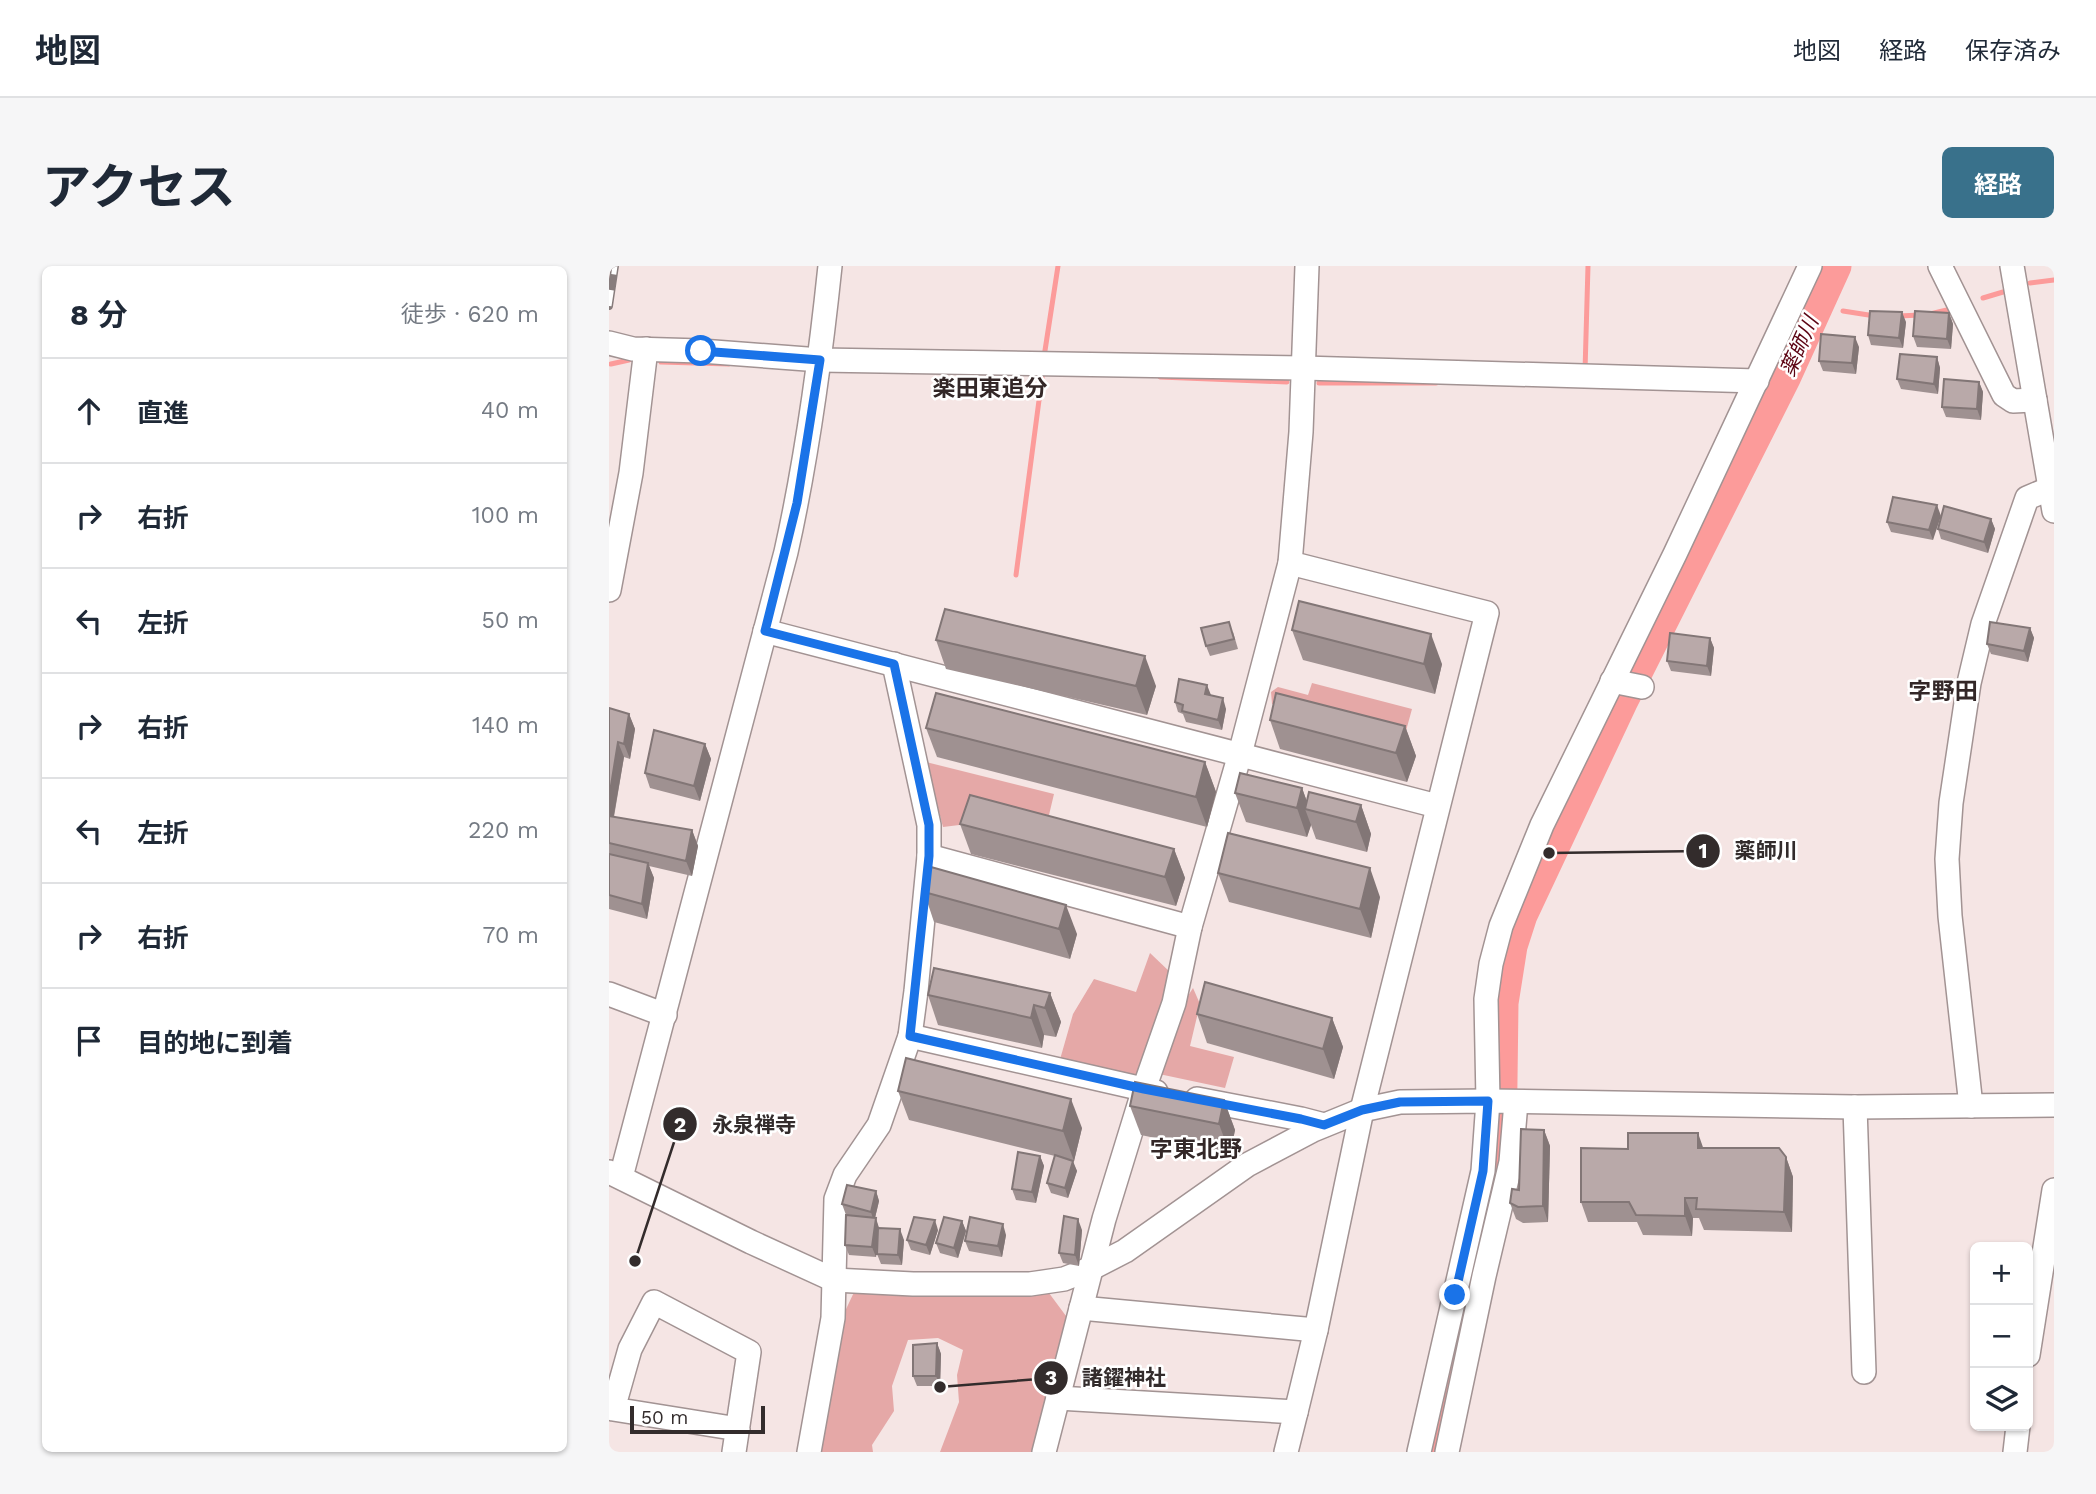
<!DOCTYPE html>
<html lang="ja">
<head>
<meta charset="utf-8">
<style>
	:root { --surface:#fff; --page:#f6f6f7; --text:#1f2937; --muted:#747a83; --line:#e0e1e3; --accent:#39718b }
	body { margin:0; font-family:"Work Sans","Noto Sans JP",sans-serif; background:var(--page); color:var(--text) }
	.controls { position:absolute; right:21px; bottom:21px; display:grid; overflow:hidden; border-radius:10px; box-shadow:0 2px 5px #0004 }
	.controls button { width:63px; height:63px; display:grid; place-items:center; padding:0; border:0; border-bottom:2px solid var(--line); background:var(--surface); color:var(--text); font:35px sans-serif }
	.scale { position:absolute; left:21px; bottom:18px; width:135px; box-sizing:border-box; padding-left:7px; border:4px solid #332c2c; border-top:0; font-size:19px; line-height:24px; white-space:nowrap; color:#332c2c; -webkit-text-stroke:5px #fff; paint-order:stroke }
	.stop { position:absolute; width:21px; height:21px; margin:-16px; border:5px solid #1a73e8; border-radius:50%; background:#fff }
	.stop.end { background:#1a73e8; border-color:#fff; box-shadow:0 2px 7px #0008 }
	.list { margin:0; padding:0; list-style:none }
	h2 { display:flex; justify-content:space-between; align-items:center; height:91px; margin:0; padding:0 28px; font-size:30px }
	h2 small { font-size:23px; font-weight:400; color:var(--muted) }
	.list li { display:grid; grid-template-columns:46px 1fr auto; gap:21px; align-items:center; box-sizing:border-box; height:105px; padding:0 28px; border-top:2px solid var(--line) }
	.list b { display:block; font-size:26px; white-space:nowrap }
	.list em { font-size:23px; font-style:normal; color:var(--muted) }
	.icon { flex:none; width:38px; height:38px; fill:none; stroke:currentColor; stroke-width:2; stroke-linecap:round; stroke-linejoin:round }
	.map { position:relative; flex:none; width:1445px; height:1186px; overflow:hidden; border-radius:10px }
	header { display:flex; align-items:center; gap:42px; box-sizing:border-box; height:98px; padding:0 35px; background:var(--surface); border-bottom:2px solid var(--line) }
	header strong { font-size:33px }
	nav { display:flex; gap:38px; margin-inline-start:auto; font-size:24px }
	.intro { display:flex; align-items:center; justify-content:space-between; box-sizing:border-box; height:168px; padding:0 42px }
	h1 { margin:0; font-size:49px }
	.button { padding:18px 32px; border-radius:10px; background:var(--accent); color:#fff; font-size:24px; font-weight:700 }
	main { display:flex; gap:42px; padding:0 42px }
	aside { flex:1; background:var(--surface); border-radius:10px; box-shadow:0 2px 5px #0004 }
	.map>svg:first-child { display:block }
</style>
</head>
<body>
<header>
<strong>地図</strong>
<nav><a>地図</a><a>経路</a><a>保存済み</a></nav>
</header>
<div class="intro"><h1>アクセス</h1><a class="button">経路</a></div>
<main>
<aside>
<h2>8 分<small>徒歩 · 620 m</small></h2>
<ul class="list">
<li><svg class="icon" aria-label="ahead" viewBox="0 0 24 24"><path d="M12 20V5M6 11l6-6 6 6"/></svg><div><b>直進</b></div><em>40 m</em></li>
<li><svg class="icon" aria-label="right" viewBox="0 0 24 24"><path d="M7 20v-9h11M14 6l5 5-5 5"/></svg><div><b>右折</b></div><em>100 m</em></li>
<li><svg class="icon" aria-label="left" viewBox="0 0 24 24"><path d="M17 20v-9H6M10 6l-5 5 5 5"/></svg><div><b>左折</b></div><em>50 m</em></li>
<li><svg class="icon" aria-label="right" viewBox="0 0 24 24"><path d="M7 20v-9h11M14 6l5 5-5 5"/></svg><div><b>右折</b></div><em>140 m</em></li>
<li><svg class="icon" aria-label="left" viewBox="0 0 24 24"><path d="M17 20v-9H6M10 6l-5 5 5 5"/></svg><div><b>左折</b></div><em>220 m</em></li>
<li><svg class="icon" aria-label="right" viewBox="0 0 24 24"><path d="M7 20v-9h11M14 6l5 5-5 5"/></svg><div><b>右折</b></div><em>70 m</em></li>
<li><svg class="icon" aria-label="arrive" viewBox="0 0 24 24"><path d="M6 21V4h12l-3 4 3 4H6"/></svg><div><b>目的地に到着</b></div></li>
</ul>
</aside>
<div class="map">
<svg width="1445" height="1186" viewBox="0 0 1445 1186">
	<rect width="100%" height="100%" fill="#f5e5e4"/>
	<g fill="#e5a8a7">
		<path d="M703 417 803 443 795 472 663 438 662 426 669 421 699 429Z"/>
		<path d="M317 496 445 528 435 570 383 555 334 561Z"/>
		<path d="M541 687 562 707 526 816 450 797 464 748 485 713 527 726Z"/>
		<path d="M584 722 591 738 581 780 625 791 616 822 550 808 570 744Z"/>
		<path d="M247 1022 437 1023 460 1054 429 1186H331L350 1136 348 1109 354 1084 329 1072 299 1074 283 1120 285 1145 263 1179 264 1186H209L230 1058Z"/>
	</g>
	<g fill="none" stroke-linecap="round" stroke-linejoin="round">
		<g stroke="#fc9b9a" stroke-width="5">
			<path d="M1421 17 1445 14"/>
			<path d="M1374 32 1394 26"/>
			<path d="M1208 35 1216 38"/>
			<path d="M1234 45 1266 50"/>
			<path d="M1321 48 1342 43"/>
			<path d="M1290 50 1311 49"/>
			<path d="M435 91 449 0"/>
			<path d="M52 96 120 98"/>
			<path d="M2 98 20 94"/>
			<path d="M976 105 979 0"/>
			<path d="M551 111 678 116"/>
			<path d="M710 117H827"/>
			<path d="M407 309 434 104"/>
		</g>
		<path stroke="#fc9b9a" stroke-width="33" d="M824 1186 844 1088 891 890 893 737 902 680 912 649 1013 434 1176 110 1226 0"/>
		<g stroke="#a29393" stroke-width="26">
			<g id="minor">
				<path d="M1331 0 1395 129 1404 135 1426 134"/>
				<path d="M1403 0 1445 245"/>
				<path d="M0 77 24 83 92 85 211 94 694 102 1148 115"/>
				<path d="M681 297 878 347 753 844 707 1064 687 1146"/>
				<path d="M0 324 22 207 37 83"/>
				<path d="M156 365 828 540"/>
				<path d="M1003 415 1033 421"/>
				<path d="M320 590 581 661"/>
				<path d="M0 728 56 749"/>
				<path d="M301 770 547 826"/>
				<path d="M588 833 692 853 715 859"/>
				<path d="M1362 840 1341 650 1338 593 1342 537 1360 417 1374 358 1418 232 1442 222"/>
				<path d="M1246 841 1255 1106"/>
				<path d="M0 906 142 976 225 1014 304 1018H421L455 1013 483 1002 516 985 638 899 704 864 753 844 791 836 879 835 1246 841 1445 839"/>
				<path d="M12 911 177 286C198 192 211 96 221 0"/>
				<path d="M472 1042 707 1064"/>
				<path d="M1419 1089 1445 924"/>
				<path d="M449 1132 687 1146 677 1186"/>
				<path d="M125 1186 140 1086 45 1036 21 1083 4 1143 129 1163"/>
				<path d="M200 1186 224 1052 227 933 236 909 270 859 301 770 307 725 320 590V559L285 398"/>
				<path d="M435 1186 495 953 535 823 565 737 581 661 631 488 681 297 692 166 698 0"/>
				<path d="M810 1186 874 905 879 835 877 733 882 698 892 660 933 559 1066 288 1201 0"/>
				<path d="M838 1186 875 1010 902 896 907 836"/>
				<path d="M1406 1186 1409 1160"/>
			</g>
		</g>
		<use href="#minor" stroke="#fff" stroke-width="23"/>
		<g stroke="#877c7c" stroke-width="8">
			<path id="rail" d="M0 40 6 0"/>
		</g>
		<use href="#rail" stroke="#fff" stroke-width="5" stroke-dasharray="16" stroke-linecap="butt"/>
	</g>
	<g fill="#9f9191">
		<path d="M1340 47 1344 58 1342 83 1308 81 1304 70Z"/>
		<path d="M1297 56 1294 82 1262 79 1259 69Z"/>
		<path d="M1250 81 1247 108 1214 105 1210 95Z"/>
		<path d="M1328 91 1331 102 1329 128 1292 123 1288 113Z"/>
		<path d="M1370 116 1374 126 1372 154 1337 151 1333 141Z"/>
		<path d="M1328 239 1324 274 1282 266 1278 256Z"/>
		<path d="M1382 253 1386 263 1379 287 1332 273 1329 263Z"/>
		<path d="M1421 362 1425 372 1419 396 1382 388 1378 378Z"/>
		<path d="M683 364 833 398 826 428 694 394Z"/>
		<path d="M624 366 629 383 601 390 597 380Z"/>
		<path d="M1101 372 1105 382 1102 410 1062 405 1058 395Z"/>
		<path d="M327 374 547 420 538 449 337 403Z"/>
		<path d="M602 429 617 443 613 464 577 456 574 448 569 446 566 436Z"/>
		<path d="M0 442 20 448 26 463 21 493 15 491 5 551 83 564 89 580 83 610 40 600 45 612 38 653 0 643Z"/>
		<path d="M661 454 796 460 807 490 798 516 671 483Z"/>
		<path d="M317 462 596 496 607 526 598 561 328 491Z"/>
		<path d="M96 478 102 493 91 535 41 522 36 507Z"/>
		<path d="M693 522 698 536 752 539 762 568 758 586 707 573 702 559 698 571 637 556 626 527Z"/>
		<path d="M351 558 565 583 576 612 567 640 362 588Z"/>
		<path d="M609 607 771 631 762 672 620 636Z"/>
		<path d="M315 626 468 668 461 693 325 656Z"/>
		<path d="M441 727 452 756 447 771 435 769 433 782 329 759 319 729Z"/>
		<path d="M588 748 723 752 734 781 725 813 598 777Z"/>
		<path d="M289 825 473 862 465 895H463L468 905 459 932 442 927 438 917 446 890 300 854Z"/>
		<path d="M615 834 626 864 621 888 532 869 521 840Z"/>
		<path d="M935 864 941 880 939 956 914 957 907 953 901 937 910 924Z"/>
		<path d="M1094 882 1177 891 1184 911 1183 966 1095 964 1090 952H1084L1083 970 1034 969 1028 956H979L972 936 1019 883Z"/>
		<path d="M431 890 435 900 427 937 407 934 403 923Z"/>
		<path d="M267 925 270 935 266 952 270 962 295 974 293 999 272 998 268 988V981L267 991 240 989 236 979 237 949 233 938Z"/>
		<path d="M353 955 357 965 349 992 331 987 327 977Z"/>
		<path d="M329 964 321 989 302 984 298 974Z"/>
		<path d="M473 964 470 1000 454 997 450 987Z"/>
		<path d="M397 969 393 991 360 985 356 975Z"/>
		<path d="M328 1077 332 1088 331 1120H308L304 1110Z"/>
	</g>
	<g fill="#827676">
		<path d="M1293 46 1297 56 1294 82 1290 72Z"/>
		<path d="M1340 47 1344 58 1342 83 1338 73Z"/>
		<path d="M1246 71 1250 81 1247 108 1243 97Z"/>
		<path d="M1328 91 1331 102 1329 128 1325 118Z"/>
		<path d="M1370 116 1374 126 1372 154 1368 143Z"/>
		<path d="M1328 239 1332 250 1324 274 1320 264Z"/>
		<path d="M1382 253 1386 263 1379 287 1375 276Z"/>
		<path d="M1421 362 1425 372 1419 396 1415 385Z"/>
		<path d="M822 368 833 398 826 428 815 398Z"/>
		<path d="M1101 372 1105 382 1102 410 1098 400Z"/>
		<path d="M536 390 547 420 538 449 527 420Z"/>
		<path d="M598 419 602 429 600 439 596 428Z"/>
		<path d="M614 432 617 443 613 464 609 454Z"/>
		<path d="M20 448 26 463 21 493 15 478Z"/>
		<path d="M796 460 807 490 798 516 787 487Z"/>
		<path d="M9 476 15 491 3 560 0 551V532Z"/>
		<path d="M96 478 102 493 91 535 85 520Z"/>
		<path d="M596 496 607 526 598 561 587 531Z"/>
		<path d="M693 522 701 544 696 543 702 559 698 571 688 542Z"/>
		<path d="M752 539 762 568 758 586 747 556Z"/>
		<path d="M83 564 89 580 83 610 77 595Z"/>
		<path d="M565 583 576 612 567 640 556 611Z"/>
		<path d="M39 597 45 612 38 653 33 638Z"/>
		<path d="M761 602 771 631 762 672 751 643Z"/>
		<path d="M457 639 468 668 461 693 450 663Z"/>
		<path d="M441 727 452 756 447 771 436 742Z"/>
		<path d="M425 739 435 769 433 782 422 752Z"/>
		<path d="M723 752 734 781 725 813 714 783Z"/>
		<path d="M462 833 473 862 465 895 454 865Z"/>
		<path d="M615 834 626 864 621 888 610 858Z"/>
		<path d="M935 864 941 880 939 956 934 940Z"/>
		<path d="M1089 867 1096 887 1089 882Z"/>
		<path d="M431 890 435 900 427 937 423 926Z"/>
		<path d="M1177 891 1184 911 1183 966 1175 946Z"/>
		<path d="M464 895 468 905 459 932 456 922Z"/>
		<path d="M267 925 270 935 265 956 262 946Z"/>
		<path d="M1076 932 1084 952 1083 970 1076 950Z"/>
		<path d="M267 952 270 962 267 991 263 981Z"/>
		<path d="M469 953 473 964 470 1000 466 989Z"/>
		<path d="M326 954 329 964 321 989 317 979Z"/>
		<path d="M353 955 357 965 349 992 345 982Z"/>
		<path d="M394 958 397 969 393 991 389 980Z"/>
		<path d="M291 963 295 974 293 999 289 989Z"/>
		<path d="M328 1077 332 1088 331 1120 327 1110Z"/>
	</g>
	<g fill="#b9a9a9" stroke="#827676" stroke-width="2">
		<path d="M1261 45 1293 46 1290 72 1259 69Z"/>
		<path d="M1306 45 1340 47 1338 73 1304 70Z"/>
		<path d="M1212 68 1246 71 1243 97 1210 95Z"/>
		<path d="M1291 88 1328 91 1325 118 1288 113Z"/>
		<path d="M1335 113 1370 116 1368 143 1333 141Z"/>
		<path d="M1284 231 1328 239 1320 264 1278 256Z"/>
		<path d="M1335 240 1382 253 1375 276 1329 263Z"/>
		<path d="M690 335 822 368 815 398 683 364Z"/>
		<path d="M336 343 536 390 527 420 327 374Z"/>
		<path d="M620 356 625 373 597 380 592 362Z"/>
		<path d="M1381 356 1421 362 1415 385 1378 378Z"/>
		<path d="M1061 367 1101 372 1098 400 1058 395Z"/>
		<path d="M570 413 598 419 596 428 614 432 609 454 573 445 574 439 566 436Z"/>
		<path d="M327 427 596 496 587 531 317 462Z"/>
		<path d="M667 427 796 460 787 487 661 454Z"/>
		<path d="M0 442 20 448 15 478 9 476 0 532Z"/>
		<path d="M45 464 96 478 85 520 36 507Z"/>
		<path d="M631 507 693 522 688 542 626 527Z"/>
		<path d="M700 526 752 539 747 556 696 543Z"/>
		<path d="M361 529 565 583 556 611 351 558Z"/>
		<path d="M0 550 83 564 77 595 0 577Z"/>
		<path d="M619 567 761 602 751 643 609 607Z"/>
		<path d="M0 588 39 597 33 638 0 629Z"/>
		<path d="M322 601 457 639 450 663 315 626Z"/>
		<path d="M325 702 441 727 436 742 425 739 422 752 319 729Z"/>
		<path d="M596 716 723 752 714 783 588 748Z"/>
		<path d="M297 792 462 833 454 865 289 825Z"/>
		<path d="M526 816 615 834 610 858 521 840Z"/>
		<path d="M912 863 935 864 934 940 909 941 901 937 903 923 910 924Z"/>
		<path d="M1019 867H1089V882H1170L1177 891 1175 946 1087 943 1088 932H1076V950L1027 949 1020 936H972V882L1019 883Z"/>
		<path d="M409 886 431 890 423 926 403 923Z"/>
		<path d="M446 889 464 895 456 922 438 917Z"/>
		<path d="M238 919 267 925 262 946 233 938Z"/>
		<path d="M237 949 267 952 263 981 236 979Z"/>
		<path d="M455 950 469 953 466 989 450 987Z"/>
		<path d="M305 951 326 954 317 979 298 974Z"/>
		<path d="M335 951 353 955 345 982 327 977Z"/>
		<path d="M361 951 394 958 389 980 356 975Z"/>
		<path d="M269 962 291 963 289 989 268 988Z"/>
		<path d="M328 1077 327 1110H304V1079Z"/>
	</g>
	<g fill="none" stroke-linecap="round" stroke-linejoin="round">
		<path stroke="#1a73e8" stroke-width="9" d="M92 85 211 94 188 237 156 365 285 398 320 559V590L301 770 535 823 692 853 715 859 753 844 791 836 879 835 874 905 846 1029"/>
	</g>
	<g text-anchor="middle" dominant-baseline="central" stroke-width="5" stroke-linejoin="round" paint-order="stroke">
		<g font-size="21" font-style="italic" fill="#5c0413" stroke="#fff">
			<text transform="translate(1190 80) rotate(-66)">薬師川</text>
		</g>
		<g font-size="23" font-weight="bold" fill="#332727" stroke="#fff">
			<text x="381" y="122">楽田東追分</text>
			<text x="1334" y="425">字野田</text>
			<text x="587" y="883">字東北野</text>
		</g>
	</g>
	<path fill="none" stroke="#332c2c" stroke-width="2.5" d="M940 587L1094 585M26 995L71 858M331 1121L442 1112"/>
	<g fill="#332c2c" stroke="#fff" stroke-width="2.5">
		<circle cx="940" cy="587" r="7"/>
		<circle cx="26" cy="995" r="7"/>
		<circle cx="331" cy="1121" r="7"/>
		<circle cx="1094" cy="585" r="18"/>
		<circle cx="71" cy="858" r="18"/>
		<circle cx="442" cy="1112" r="18"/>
	</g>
	<g font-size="21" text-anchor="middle" font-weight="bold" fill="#fff">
		<text x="1094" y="592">1</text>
		<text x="71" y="866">2</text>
		<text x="442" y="1119">3</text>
	</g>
	<g font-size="21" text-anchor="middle" font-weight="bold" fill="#332c2c" stroke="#fff" stroke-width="5" stroke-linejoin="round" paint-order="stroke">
		<text x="1157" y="592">薬師川</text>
		<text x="145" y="866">永泉禅寺</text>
		<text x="515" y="1119">諸鑃神社</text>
	</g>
</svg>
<div class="controls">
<button>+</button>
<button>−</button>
<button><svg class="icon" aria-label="layers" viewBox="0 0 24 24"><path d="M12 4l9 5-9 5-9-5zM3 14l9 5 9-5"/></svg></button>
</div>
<div class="scale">50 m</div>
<div class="stop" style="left:92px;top:85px"></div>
<div class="stop end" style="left:846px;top:1029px"></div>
</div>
</main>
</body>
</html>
